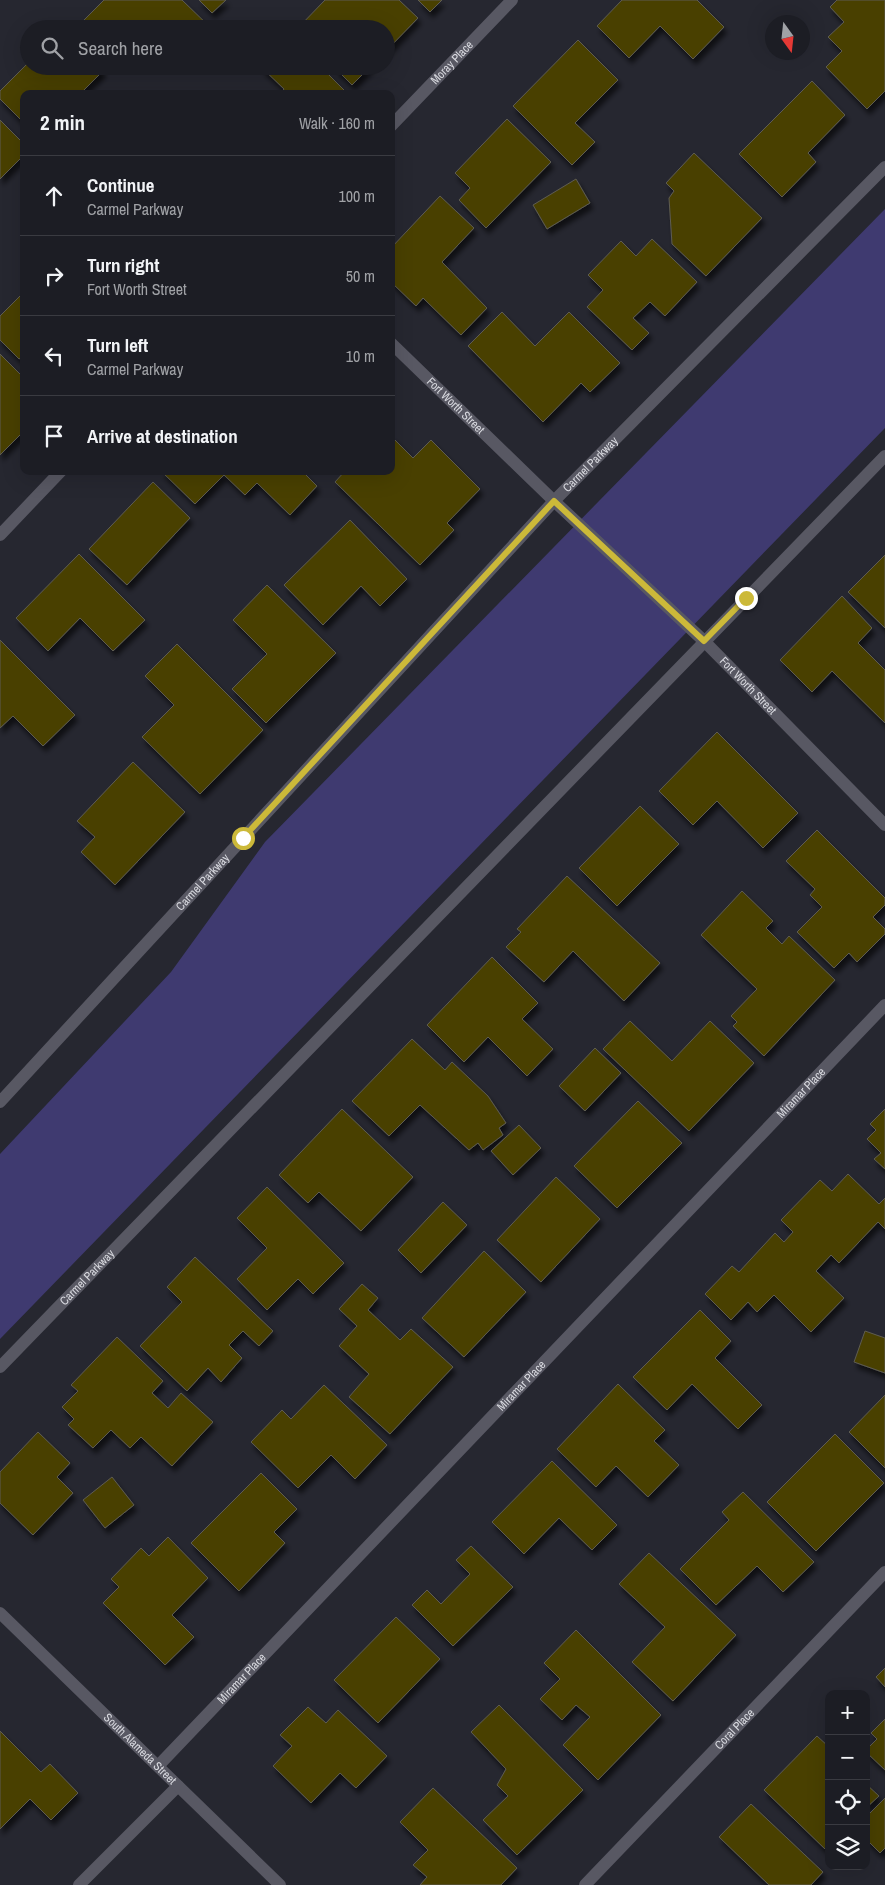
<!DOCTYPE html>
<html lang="en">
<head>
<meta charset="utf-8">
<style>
	:root { --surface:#1c1d24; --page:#292a31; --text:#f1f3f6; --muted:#a0a2a6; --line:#3a3b41 }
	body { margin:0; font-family:"Archivo Narrow",sans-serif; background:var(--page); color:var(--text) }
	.controls { position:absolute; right:15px; bottom:15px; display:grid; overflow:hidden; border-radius:10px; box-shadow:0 5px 20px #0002 }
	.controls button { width:45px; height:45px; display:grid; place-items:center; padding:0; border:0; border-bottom:1px solid var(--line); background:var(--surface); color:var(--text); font:25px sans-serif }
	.compass { position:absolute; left:765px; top:15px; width:45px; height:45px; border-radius:50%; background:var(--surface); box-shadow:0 5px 20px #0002; rotate:165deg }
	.stop { position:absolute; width:15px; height:15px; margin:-11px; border:4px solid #ccb939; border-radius:50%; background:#fff }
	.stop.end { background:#ccb939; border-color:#fff; box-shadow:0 1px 5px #0008 }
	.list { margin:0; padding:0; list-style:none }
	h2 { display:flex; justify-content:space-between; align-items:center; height:65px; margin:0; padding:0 20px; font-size:21px }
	h2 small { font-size:16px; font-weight:400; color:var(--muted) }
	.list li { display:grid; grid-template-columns:32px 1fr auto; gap:15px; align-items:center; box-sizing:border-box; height:80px; padding:0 20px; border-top:1px solid var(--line) }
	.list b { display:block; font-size:19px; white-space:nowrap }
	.list p { margin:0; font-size:16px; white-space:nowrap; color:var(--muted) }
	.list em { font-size:16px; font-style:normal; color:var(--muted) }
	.icon { flex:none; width:28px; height:28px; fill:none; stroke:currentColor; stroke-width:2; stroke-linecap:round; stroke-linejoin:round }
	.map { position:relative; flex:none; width:885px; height:1885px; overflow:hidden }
	.search { position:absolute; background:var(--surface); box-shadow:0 5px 20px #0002; left:20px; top:20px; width:375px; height:55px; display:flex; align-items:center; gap:12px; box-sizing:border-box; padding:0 18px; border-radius:28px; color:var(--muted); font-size:19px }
	.panel { position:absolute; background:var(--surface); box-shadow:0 5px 20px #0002; left:20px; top:90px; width:375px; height:385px; border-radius:10px }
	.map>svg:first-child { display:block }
</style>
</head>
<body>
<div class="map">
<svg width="885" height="1885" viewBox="0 0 885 1885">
	<defs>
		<filter id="shadow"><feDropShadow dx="3" dy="5.5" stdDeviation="2.5" flood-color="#0009"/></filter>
	</defs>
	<rect width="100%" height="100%" fill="#262730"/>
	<path fill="#3f3a70" d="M885 209V428L0 1339V1154L171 972 265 842Z"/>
	<g fill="#484004" stroke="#5e5c51" filter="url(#shadow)">
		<path d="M104 0H182L212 29H154L149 24 144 29H83L79 25Z"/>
		<path d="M199 0H226L212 13Z"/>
		<path d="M325 0H399L418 18 386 51V29H297Z"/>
		<path d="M418 0H442L430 12Z"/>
		<path d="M622 0H697L724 27 693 59 660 26 629 58 597 26Z"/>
		<path d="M837 0H885V91L867 109 826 67 842 51 828 37 844 22 830 7Z"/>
		<path d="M578 40 618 80 575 123 595 142 572 165 513 106Z"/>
		<path d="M29 62V66H99L103 71 80 94H24V123L0 99V91Z"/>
		<path d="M260 66H320L345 91 343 94H280L284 89Z"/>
		<path d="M333 66H371L352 85Z"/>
		<path d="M812 81 845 115 808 153 816 162 782 197 739 154Z"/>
		<path d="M507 119 551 162 486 228 459 200 470 188 455 173Z"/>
		<path d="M0 120 24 144V155L0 179Z"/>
		<path d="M694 153 762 218 706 276 672 244 669 198 674 191 666 183Z"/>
		<path d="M576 179 590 203 547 229 533 205Z"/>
		<path d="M440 196 474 228 442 262 487 308 461 335 423 298 416 306 391 282V248Z"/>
		<path d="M652 239 697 282 665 316 650 302 633 318 649 333 632 350 587 307 603 290 588 275 621 241 636 256Z"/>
		<path d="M24 292V355L19 359 0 340V316Z"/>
		<path d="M502 312 535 346 569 312 620 363 590 392 581 383 543 422 468 346Z"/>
		<path d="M0 354 24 378V431L0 455Z"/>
		<path d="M391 436 413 458 431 440 480 489 447 523 454 530 420 565 335 482 345 471H391Z"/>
		<path d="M161 471H302L317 486 290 515 257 483 245 495 224 475 195 504Z"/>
		<path d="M153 482 190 518 127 585 89 549Z"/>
		<path d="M350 520 407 579 380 606 361 586 323 625 284 585Z"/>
		<path d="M79 554 145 620 113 651 80 618 48 651 16 618Z"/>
		<path d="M885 555V628L848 592Z"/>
		<path d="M267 585 336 653 266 723 232 689 267 654 233 620Z"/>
		<path d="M842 596 872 628 858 643 885 670V723L832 671 812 692 780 660Z"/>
		<path d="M0 640 75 715 43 746 13 716 0 728Z"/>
		<path d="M177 644 263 730 200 794 142 737 174 705 145 676Z"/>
		<path d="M717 732 798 813 763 848 717 801 693 825 659 791Z"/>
		<path d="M133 762 185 812 115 885 81 852 95 837 77 821Z"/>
		<path d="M640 806 679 844 617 906 579 868Z"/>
		<path d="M817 830 885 898V905L873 917 885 929V934L857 962 849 953 834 968 797 932 822 907 810 895 815 889 786 861Z"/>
		<path d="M567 876 660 963 624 1001 573 951 544 982 506 947 521 932 517 929Z"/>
		<path d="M742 891 773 921 766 928 782 944 789 936 835 980 764 1056 733 1026 737 1022 731 1016 757 989 701 935Z"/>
		<path d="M492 957 538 1003 522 1019 553 1049 527 1076 488 1037 464 1062 427 1025Z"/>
		<path d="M630 1021 672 1061 710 1021 754 1063 689 1131 603 1049Z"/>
		<path d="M412 1039 445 1070 452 1062 488 1096 506 1123 499 1128 503 1135 483 1150 478 1143 469 1150 420 1105 389 1136 352 1101Z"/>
		<path d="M595 1048 621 1073 585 1111 559 1086Z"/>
		<path d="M638 1101 682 1143 617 1208 574 1166Z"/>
		<path d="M342 1109 413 1177 361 1231 319 1192 308 1203 279 1175Z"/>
		<path d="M885 1109V1169L874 1159 881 1153 867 1139 876 1130 870 1124Z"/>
		<path d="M519 1125 541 1148 513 1175 491 1151Z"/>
		<path d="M848 1174 879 1204 885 1198V1229L878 1222 839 1263 831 1255 816 1271 844 1298 811 1332 774 1295 757 1312 748 1302 731 1320 705 1294 732 1266 739 1272 775 1233 784 1242 793 1232 781 1220 820 1180 832 1191Z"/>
		<path d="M556 1177 600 1219 541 1282 497 1240Z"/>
		<path d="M267 1187 344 1263 313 1294 298 1279 267 1310 237 1279 267 1248 237 1218Z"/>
		<path d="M443 1202 467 1225 421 1273 398 1250Z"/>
		<path d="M484 1251 526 1292 464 1357 422 1318Z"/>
		<path d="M195 1257 273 1331 259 1346 243 1331 229 1345 242 1358 221 1382 208 1368 187 1391 140 1346 182 1302 167 1287Z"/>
		<path d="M362 1284 378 1298 368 1310 400 1340 411 1329 453 1367 390 1434 349 1397 369 1374 339 1346 357 1326 339 1309Z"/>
		<path d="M700 1310 731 1341 715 1358 762 1405 738 1429 692 1384 667 1410 633 1377Z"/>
		<path d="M865 1331 885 1338V1373L854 1362Z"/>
		<path d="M117 1337 163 1381 152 1393 168 1408 181 1393 213 1422 172 1466 141 1437 130 1448 111 1430 93 1448 68 1425 74 1419 62 1407 78 1391 71 1385Z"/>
		<path d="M618 1384 665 1430 654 1441 679 1465 648 1497 616 1466 596 1487 557 1449Z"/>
		<path d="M324 1385 387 1445 355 1479 331 1455 298 1488 251 1442 282 1410 291 1419Z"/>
		<path d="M885 1395V1468L849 1432Z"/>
		<path d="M38 1432 70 1463 57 1477 73 1493 33 1535 0 1503V1472Z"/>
		<path d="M835 1434 884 1483 816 1551 767 1502Z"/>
		<path d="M552 1461 617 1525 592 1550 559 1518 524 1554 492 1522Z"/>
		<path d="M261 1473 297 1509 274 1532 285 1543 239 1591 191 1543Z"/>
		<path d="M112 1477 134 1505 105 1528 83 1500Z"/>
		<path d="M743 1492 814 1562 783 1592 757 1566 716 1605 680 1569 729 1520 722 1512Z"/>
		<path d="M168 1537 208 1578 172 1615 194 1637 165 1665 103 1603 119 1587 111 1579 141 1548 149 1556Z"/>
		<path d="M471 1546 513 1587 453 1646 412 1605 427 1590 441 1604 470 1574 456 1560Z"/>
		<path d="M649 1553 736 1635 673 1701 632 1662 665 1627 619 1584Z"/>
		<path d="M396 1617 440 1659 378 1723 334 1680Z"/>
		<path d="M576 1630 661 1715 598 1780 563 1745 590 1717 576 1705 562 1720 540 1699 560 1679 544 1663Z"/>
		<path d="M885 1668V1687L876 1677Z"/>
		<path d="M499 1705 583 1790 517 1855 483 1820 508 1796 497 1785 506 1769 471 1732Z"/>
		<path d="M308 1707 326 1723 338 1710 387 1756 356 1788 340 1773 311 1803 273 1766 292 1746 280 1735Z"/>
		<path d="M885 1719V1770L866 1752V1750L877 1739 871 1733Z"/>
		<path d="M0 1731 41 1772 50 1764 78 1793 51 1820 30 1799 0 1829Z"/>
		<path d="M817 1736 829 1747V1846L825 1849 764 1790Z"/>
		<path d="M866 1784 879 1796 866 1808Z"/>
		<path d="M433 1788 517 1868 501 1885H420L427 1877 413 1865 428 1850 400 1822Z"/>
		<path d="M885 1798V1848L880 1853 866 1839V1817Z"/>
		<path d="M751 1804 823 1872 811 1885H769L719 1837Z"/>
	</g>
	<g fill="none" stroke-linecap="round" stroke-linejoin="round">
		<g stroke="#585863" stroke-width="12">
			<path id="s1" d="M391 126 512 0"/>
			<path id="s2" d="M391 343 554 501 704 641 885 825"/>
			<path d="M0 535 61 471"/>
			<path id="s3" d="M0 1102 554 501 885 167"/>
			<path id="s4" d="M0 1367 885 456"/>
			<path id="s5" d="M158 1766 885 1005"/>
			<path d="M79 1885 178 1786"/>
			<path id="s6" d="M585 1885 885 1572"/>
		</g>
		<path stroke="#585863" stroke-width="12" id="s7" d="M0 1613 280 1885"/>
	</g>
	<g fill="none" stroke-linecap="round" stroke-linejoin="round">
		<path stroke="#ccb939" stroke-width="6" d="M243 838 554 501 704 641 746 598"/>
	</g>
	<g text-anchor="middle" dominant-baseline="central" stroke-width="4" stroke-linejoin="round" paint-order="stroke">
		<g font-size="12" fill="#d8d9df" stroke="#262730">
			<text stroke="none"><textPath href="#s1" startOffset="88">Moray Place</textPath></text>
			<text stroke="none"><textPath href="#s2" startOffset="90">Fort Worth Street</textPath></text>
			<text stroke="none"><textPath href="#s3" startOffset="869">Carmel Parkway</textPath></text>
			<text stroke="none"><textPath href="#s2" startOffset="495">Fort Worth Street</textPath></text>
			<text stroke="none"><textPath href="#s3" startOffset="299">Carmel Parkway</textPath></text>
			<text stroke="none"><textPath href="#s5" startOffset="931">Miramar Place</textPath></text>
			<text stroke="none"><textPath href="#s4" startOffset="125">Carmel Parkway</textPath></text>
			<text stroke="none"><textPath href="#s5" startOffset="526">Miramar Place</textPath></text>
			<text stroke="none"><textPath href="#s5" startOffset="121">Miramar Place</textPath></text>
			<text stroke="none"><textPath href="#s6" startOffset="216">Coral Place</textPath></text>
			<text stroke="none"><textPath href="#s7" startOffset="195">South Alameda Street</textPath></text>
		</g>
	</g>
</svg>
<div class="controls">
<button>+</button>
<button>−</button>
<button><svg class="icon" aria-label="locate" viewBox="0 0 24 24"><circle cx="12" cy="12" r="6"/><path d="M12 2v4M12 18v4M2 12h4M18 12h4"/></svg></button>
<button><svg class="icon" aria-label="layers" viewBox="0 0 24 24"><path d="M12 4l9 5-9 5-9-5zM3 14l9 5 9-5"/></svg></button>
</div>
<svg class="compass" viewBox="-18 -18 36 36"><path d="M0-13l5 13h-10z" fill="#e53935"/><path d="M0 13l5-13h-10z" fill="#a0a2a6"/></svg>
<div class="stop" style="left:243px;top:838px"></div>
<div class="stop end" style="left:746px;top:598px"></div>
<div class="search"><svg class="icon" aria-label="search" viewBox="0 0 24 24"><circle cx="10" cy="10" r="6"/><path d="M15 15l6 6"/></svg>Search here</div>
<section class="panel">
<h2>2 min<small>Walk · 160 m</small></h2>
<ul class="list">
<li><svg class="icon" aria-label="ahead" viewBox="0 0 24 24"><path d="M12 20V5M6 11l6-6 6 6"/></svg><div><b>Continue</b><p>Carmel Parkway</p></div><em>100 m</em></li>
<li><svg class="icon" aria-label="right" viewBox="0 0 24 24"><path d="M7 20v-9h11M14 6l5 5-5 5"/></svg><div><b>Turn right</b><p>Fort Worth Street</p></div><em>50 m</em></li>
<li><svg class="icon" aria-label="left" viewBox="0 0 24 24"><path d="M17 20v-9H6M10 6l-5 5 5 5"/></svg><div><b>Turn left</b><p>Carmel Parkway</p></div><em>10 m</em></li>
<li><svg class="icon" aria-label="arrive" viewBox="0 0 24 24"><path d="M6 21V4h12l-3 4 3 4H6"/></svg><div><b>Arrive at destination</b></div></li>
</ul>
</section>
</div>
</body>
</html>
